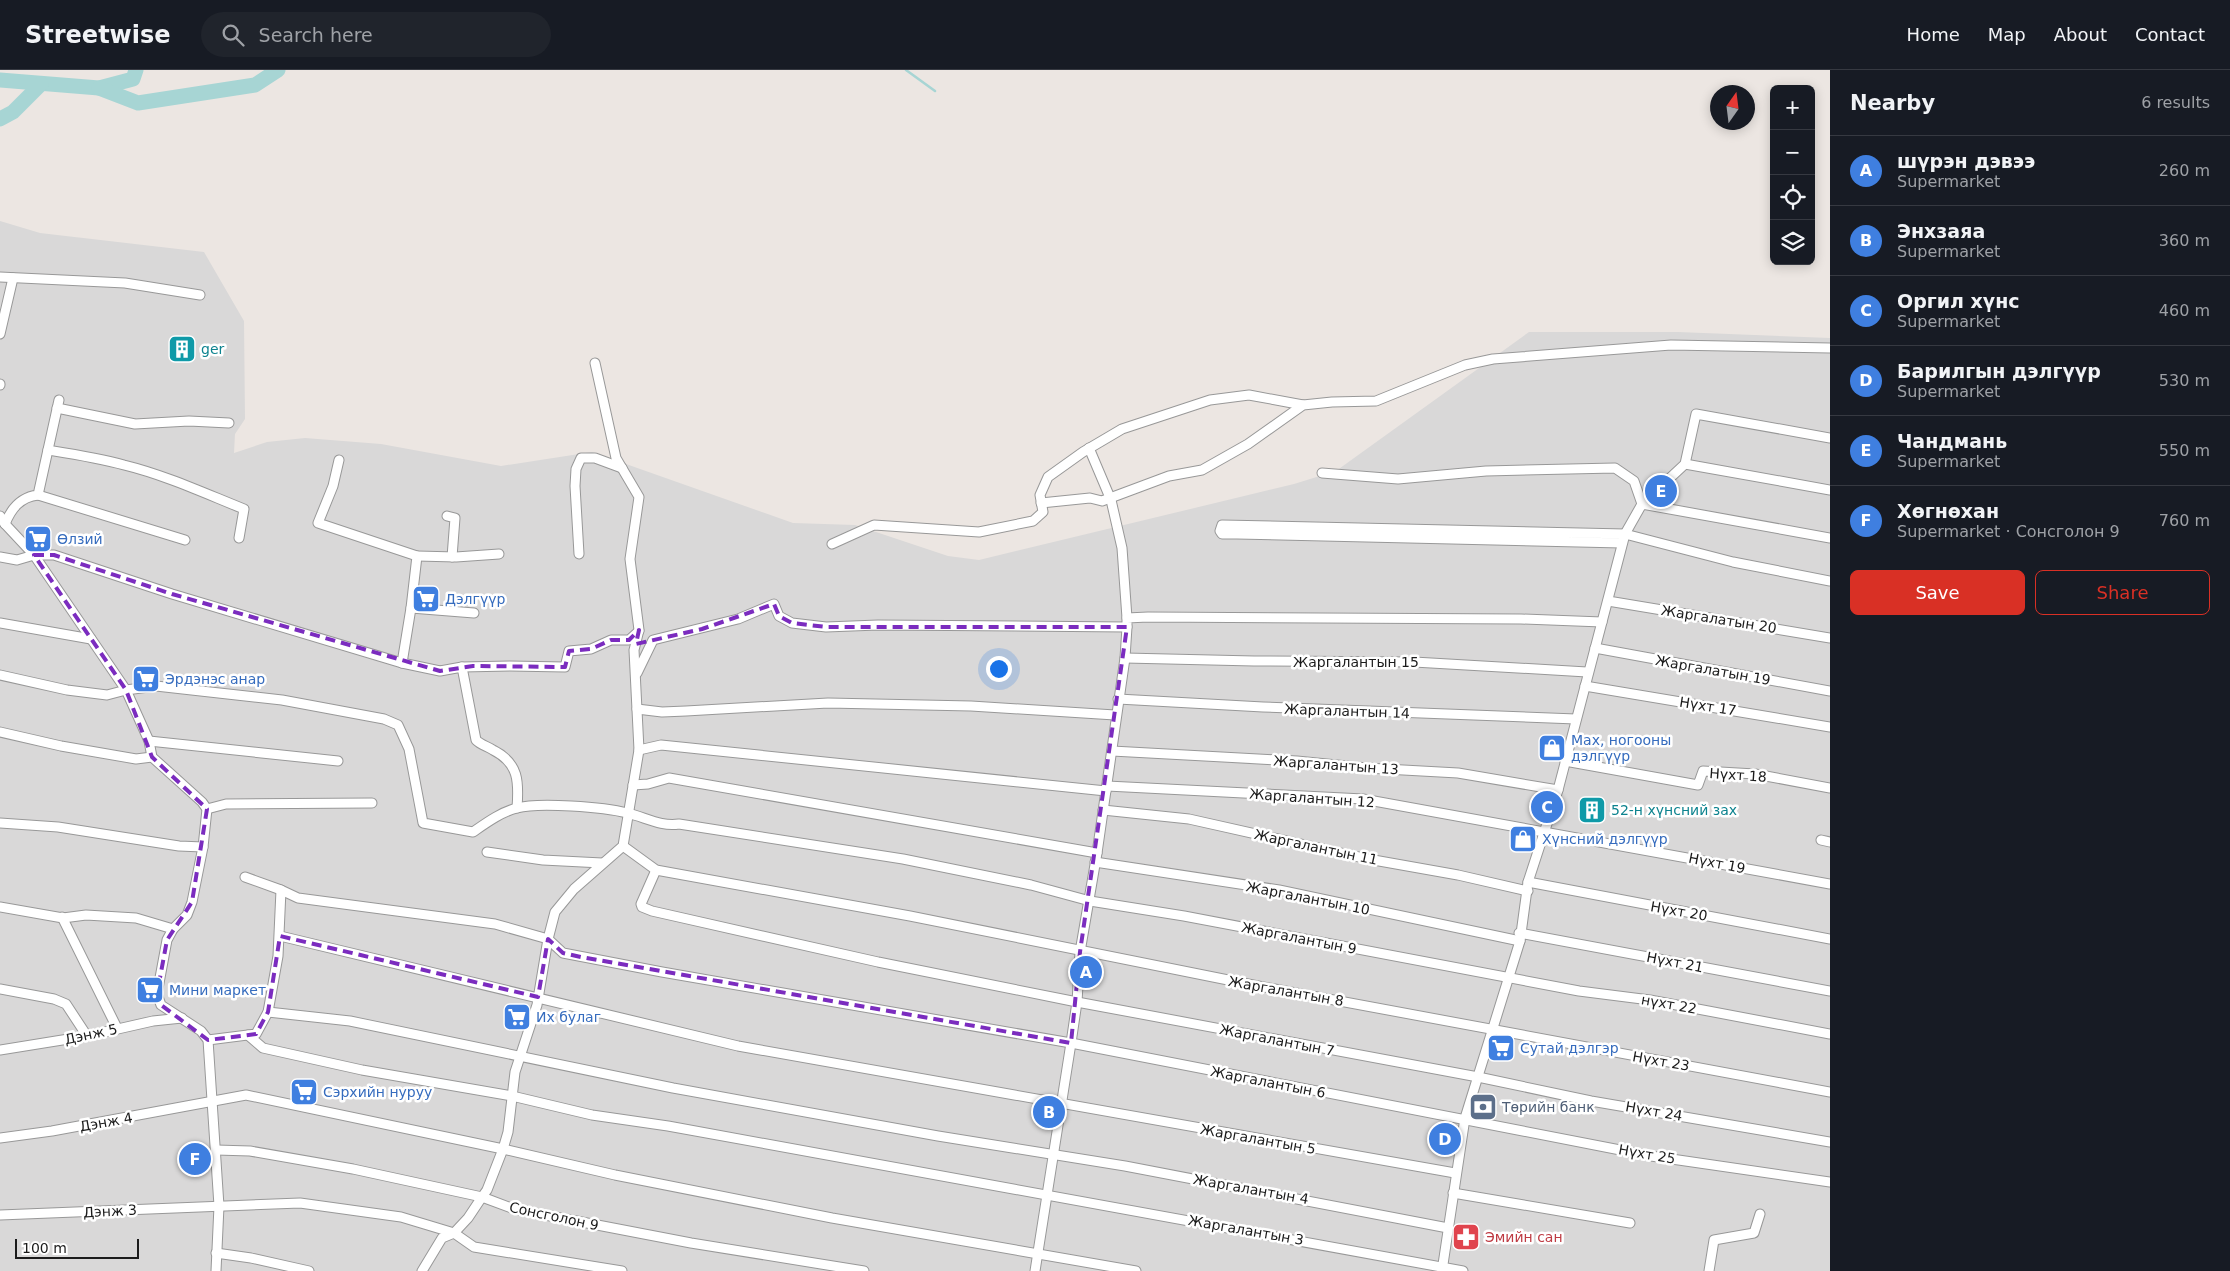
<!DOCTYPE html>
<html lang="en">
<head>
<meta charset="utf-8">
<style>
	:root { --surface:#171b24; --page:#20242c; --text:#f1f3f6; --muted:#9ea1a6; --line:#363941; --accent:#d93025 }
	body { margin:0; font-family:"DejaVu Sans",sans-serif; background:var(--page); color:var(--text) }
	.controls { position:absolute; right:15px; top:15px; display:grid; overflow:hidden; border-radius:8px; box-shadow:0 2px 12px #0003 }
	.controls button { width:45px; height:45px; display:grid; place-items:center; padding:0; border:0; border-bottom:1px solid var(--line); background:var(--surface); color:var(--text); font:25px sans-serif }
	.compass { position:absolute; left:1710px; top:15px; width:45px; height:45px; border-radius:50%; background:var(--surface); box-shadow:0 2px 12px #0003; rotate:14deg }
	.scale { position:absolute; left:15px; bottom:12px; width:124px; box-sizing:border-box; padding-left:5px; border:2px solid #1b1b1b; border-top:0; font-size:14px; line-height:18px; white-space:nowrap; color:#1b1b1b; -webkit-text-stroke:4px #fff; paint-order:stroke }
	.you { position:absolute; left:998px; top:598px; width:18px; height:18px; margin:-12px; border:4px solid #fff; border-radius:50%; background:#1a73e8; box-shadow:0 0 0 8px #1a73e833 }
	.badge { display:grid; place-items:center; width:32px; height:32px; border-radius:50%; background:var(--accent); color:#fff; font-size:16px; font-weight:700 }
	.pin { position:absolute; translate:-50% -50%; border:2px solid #fff; box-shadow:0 1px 5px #0006 }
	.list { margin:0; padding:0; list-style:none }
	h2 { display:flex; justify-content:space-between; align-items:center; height:65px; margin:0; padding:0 20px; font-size:21px }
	h2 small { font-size:16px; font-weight:400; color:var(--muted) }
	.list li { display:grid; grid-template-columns:32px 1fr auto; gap:15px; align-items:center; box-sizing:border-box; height:70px; padding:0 20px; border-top:1px solid var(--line) }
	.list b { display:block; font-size:19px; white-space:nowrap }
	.list p { margin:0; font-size:16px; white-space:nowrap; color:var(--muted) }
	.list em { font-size:16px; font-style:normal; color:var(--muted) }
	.actions { display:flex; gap:10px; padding:15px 20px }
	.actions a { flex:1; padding:11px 0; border:1px solid var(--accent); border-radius:8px; text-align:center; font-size:18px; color:var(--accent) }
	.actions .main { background:var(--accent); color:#fff }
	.icon { flex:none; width:28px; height:28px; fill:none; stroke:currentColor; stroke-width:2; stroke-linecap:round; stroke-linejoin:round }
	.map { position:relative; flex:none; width:1830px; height:1201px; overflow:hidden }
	header { display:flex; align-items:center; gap:30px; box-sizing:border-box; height:70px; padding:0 25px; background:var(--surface); border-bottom:1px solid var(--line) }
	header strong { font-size:24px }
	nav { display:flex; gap:28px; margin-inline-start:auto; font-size:18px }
	.search { width:350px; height:45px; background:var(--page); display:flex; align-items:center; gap:12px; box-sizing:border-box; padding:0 18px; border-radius:28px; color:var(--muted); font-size:19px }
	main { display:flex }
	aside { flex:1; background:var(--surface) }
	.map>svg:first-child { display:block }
</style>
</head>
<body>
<header>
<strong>Streetwise</strong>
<div class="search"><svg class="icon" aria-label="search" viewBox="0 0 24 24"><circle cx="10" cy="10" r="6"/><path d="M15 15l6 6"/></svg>Search here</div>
<nav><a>Home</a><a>Map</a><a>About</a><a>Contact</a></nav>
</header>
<main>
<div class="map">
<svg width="1830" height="1201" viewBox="0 0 1830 1201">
	<rect width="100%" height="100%" fill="#ece6e2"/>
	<path fill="#d9d8d8" d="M0 151 40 163 204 182 244 251 245 349 235 364 234 383 267 372 305 368 381 374 501 396 592 382 793 453 855 455 948 486 979 490 1294 414 1336 401 1529 262H1678L1830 268V1201H0Z"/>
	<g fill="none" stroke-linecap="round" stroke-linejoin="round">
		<path stroke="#a7d5d4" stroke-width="2.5" d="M906 0 935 21"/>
		<g stroke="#a7d5d4" stroke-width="15">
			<path d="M0 10 99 18 133 9 136 0"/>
			<path d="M99 18 138 33 255 15 278 0"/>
			<path d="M0 49 13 42 41 14"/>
		</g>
		<g stroke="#989898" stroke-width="11">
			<g id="minor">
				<path d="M0 207 125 213 200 225"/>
				<path d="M0 264 13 208"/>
				<path d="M0 314V315"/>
				<path d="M57 338 135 354 189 351 229 353"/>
				<path d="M1089 378 1111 430 1122 478 1127 548"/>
				<path d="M48 380C73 384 99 388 124 395 165 405 204 423 244 439L239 468"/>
				<path d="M339 390 333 416 318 453 417 486 411 538 402 593"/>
				<path d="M1685 394 1830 420"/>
				<path d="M1322 403 1398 409 1486 401 1615 398 1634 411 1642 434 1685 394 1696 344 1830 368"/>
				<path d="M38 425 185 470"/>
				<path d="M1041 433 1090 428 1102 431 1169 406 1202 400 1248 374 1303 335 1332 332 1376 331 1465 295 1493 289 1671 275 1830 278"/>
				<path d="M0 446 5 454 34 485 126 620 149 671 152 687 202 732 207 739 203 777 192 832 187 845 173 859 167 870 157 924 161 935 201 961 208 970 219 1136 216 1201"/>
				<path d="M447 446 455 448 452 487"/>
				<path d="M5 454C11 439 20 427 38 425L59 330"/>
				<path d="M1622 473 1237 464H1222L1220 461 1222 455 1625 464 1733 492 1830 511"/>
				<path d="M832 474 874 455 979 462 1033 451 1043 442 1040 425 1048 407 1083 382 1122 359 1210 330 1249 325 1303 335"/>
				<path d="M579 484 575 416 576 399 581 388H595L622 398"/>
				<path d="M417 486 456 487 499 484"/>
				<path d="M0 487 17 490 34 485H54L172 524 402 593 440 601 462 597 476 670C481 675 487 676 493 680 519 693 519 712 517 738"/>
				<path d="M1608 531 1830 568"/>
				<path d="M411 538 474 543"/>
				<path d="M0 553 91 569"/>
				<path d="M1595 578 1830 621"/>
				<path d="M1125 588 1254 591 1414 592 1587 602"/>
				<path d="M462 597 510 596 565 597 569 581 591 579 611 570H629L639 561"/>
				<path d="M637 603 653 570 738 549 774 534 779 546 792 553 826 557 878 555 1127 557V548L1148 547 1521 549 1602 552"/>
				<path d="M0 605 67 620 107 625 126 620 156 616 282 630 384 649 398 655 409 679 423 753 473 762C486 753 501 742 517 738 538 732 604 737 627 743 645 747 661 757 679 754L903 789 1031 815 1090 831 1184 846 1579 921 1650 930 1830 964"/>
				<path d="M1585 616 1830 657"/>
				<path d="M1118 629 1263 637 1576 649"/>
				<path d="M637 639 662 642 686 641 828 633 971 636 1115 645"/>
				<path d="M0 662 61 676 136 689 152 687"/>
				<path d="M149 671 338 691"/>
				<path d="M639 680 661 675 1106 721"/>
				<path d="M1112 681 1297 691 1367 698 1458 703 1558 720"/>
				<path d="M1565 691 1698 715 1703 701 1755 704 1830 718"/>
				<path d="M633 715 648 714 669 708 1097 783"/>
				<path d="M1107 716 1363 729 1830 814"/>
				<path d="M207 739 226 734 372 733"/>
				<path d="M1103 740 1189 749 1368 789 1458 805 1528 821"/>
				<path d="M0 753 58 757 179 776 203 777"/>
				<path d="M1821 770 1830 772"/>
				<path d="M623 776 656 800 910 846 1253 915 1830 1022"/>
				<path d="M487 782 543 790 602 793"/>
				<path d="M1095 792 1279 820 1520 871"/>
				<path d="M656 800 641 834 642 837 652 841 878 892 1077 932 1478 1007 1591 1031 1830 1072"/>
				<path d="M245 807 281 820 298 828 495 854 548 869 563 883 662 902 1071 973 1651 1086 1830 1112"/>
				<path d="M1528 812 1830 869"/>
				<path d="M0 837 63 848 86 845 136 848 173 859"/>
				<path d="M62 847 117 958"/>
				<path d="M1519 863 1830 921"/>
				<path d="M280 866 738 976 1455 1103"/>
				<path d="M0 919 54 929 66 934 87 966"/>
				<path d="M268 942 350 951 673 1018 938 1066 1125 1096 1448 1158"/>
				<path d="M248 965 263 978 362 1000 512 1026 592 1045 668 1056 1463 1201"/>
				<path d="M208 970 256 964 268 942 278 886 281 820"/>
				<path d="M0 980 87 966 153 951 182 948"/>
				<path d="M0 1068 52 1061 246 1025 503 1079 615 1105 832 1148 1136 1201"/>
				<path d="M216 1080 250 1081 353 1099 482 1127 514 1139 691 1173 864 1201"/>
				<path d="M1453 1123 1630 1153"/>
				<path d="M0 1145 300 1133 401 1147 454 1163 474 1177 622 1201"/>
				<path d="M216 1183 251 1188 309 1201"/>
				<path d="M422 1201 442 1168 454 1163 468 1148 482 1127 487 1120 503 1079 508 1062 515 1002 537 935 548 869 555 842 574 819 623 776 639 680 634 580 639 560 630 489 639 427 616 388 595 293"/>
				<path d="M1035 1201 1071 973 1077 932 1080 882 1097 783 1125 588 1127 557"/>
				<path d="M1442 1201 1465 1048 1520 871 1528 812 1558 720 1625 464 1642 434 1830 468"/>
				<path d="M1709 1201 1714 1170 1754 1163 1760 1144"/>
			</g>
		</g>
		<use href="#minor" stroke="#fff" stroke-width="9"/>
	</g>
	<path fill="none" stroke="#7b2cbf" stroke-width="4" stroke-dasharray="10 6" stroke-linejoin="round" d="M34 485H54L172 524 440 601 473 596 565 597 569 581 591 579 611 570H629L639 560 636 574 702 559 774 534 779 546 792 553 826 557H1127L1080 882 1071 973 581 887 563 883 548 869 538 927 280 866 268 942 256 964 208 970 161 935 157 924 167 870 192 832 207 739 152 687 126 620Z"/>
	<defs>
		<g id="building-square" transform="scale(1.4375)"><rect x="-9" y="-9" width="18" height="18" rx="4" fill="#0f9aa8" stroke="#fff"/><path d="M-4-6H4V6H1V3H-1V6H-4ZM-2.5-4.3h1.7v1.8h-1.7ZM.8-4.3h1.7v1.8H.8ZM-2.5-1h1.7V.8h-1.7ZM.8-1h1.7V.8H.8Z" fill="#fff"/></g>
		<g id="supermarket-square" transform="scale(1.4375)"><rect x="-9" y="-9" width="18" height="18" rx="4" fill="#3f7fe0" stroke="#fff"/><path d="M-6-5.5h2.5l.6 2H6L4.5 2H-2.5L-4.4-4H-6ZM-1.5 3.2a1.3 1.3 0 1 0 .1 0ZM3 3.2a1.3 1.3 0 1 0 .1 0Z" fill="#fff"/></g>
		<g id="shop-square" transform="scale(1.4375)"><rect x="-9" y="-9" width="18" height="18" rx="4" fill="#3f7fe0" stroke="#fff"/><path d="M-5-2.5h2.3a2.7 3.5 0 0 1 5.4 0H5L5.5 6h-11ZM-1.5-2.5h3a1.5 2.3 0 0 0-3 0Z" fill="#fff"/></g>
		<g id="bank-square" transform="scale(1.4375)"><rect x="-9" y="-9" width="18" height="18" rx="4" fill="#5c6f8a" stroke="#fff"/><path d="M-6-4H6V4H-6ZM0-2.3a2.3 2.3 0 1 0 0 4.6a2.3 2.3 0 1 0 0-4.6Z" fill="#fff"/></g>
		<g id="pharmacy-square" transform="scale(1.4375)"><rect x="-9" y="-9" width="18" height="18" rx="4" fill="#e0444e" stroke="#fff"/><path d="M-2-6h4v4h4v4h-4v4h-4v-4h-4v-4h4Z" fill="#fff"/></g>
	</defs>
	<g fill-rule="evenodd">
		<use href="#building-square" x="182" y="279"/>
		<use href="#supermarket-square" x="38" y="469"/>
		<use href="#supermarket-square" x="426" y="529"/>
		<use href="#supermarket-square" x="146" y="609"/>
		<use href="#shop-square" x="1552" y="678"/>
		<use href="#building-square" x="1592" y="740"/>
		<use href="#shop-square" x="1523" y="769"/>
		<use href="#supermarket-square" x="150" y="920"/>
		<use href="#supermarket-square" x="517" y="947"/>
		<use href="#supermarket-square" x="1501" y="978"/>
		<use href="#supermarket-square" x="304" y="1022"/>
		<use href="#bank-square" x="1483" y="1037"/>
		<use href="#pharmacy-square" x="1466" y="1167"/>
	</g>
	<g text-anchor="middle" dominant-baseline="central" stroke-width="5" stroke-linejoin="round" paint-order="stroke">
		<g font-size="14" fill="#0d838f" stroke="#fff" text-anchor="start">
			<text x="201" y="279">ger</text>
			<text x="1611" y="740">52-н хүнсний зах</text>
		</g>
		<g font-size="14" fill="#366cbe" stroke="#fff" text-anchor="start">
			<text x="57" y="469">Өлзий</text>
			<text x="445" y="529">Дэлгүүр</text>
			<text x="165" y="609">Эрдэнэс анар</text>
			<text x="1571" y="670">Мах, ногооны<tspan x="1571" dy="16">дэлгүүр</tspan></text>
			<text x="1542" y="769">Хүнсний дэлгүүр</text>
			<text x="169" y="920">Мини маркет</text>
			<text x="536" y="947">Их булаг</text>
			<text x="1520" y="978">Сутай дэлгэр</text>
			<text x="323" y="1022">Сэрхийн нуруу</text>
		</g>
		<g font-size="14" fill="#1b1b1b" stroke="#fff">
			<text transform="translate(1719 549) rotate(9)">Жаргалатын 20</text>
			<text x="1356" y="592">Жаргалантын 15</text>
			<text transform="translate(1713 600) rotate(10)">Жаргалатын 19</text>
			<text transform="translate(1708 636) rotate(9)">Нүхт 17</text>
			<text transform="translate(1347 641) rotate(2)">Жаргалантын 14</text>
			<text transform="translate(1336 695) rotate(4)">Жаргалантын 13</text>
			<text transform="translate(1738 705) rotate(4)">Нүхт 18</text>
			<text transform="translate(1312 728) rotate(4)">Жаргалантын 12</text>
			<text transform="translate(1316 777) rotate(12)">Жаргалантын 11</text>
			<text transform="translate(1717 793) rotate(11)">Нүхт 19</text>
			<text transform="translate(1308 828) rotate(11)">Жаргалантын 10</text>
			<text transform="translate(1679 841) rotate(10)">Нүхт 20</text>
			<text transform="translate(1299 868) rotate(11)">Жаргалантын 9</text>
			<text transform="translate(1675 892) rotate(11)">Нүхт 21</text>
			<text transform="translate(1286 921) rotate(10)">Жаргалантын 8</text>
			<text transform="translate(1669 934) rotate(10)">нүхт 22</text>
			<text transform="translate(91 964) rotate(-12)">Дэнж 5</text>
			<text transform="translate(1277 970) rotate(11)">Жаргалантын 7</text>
			<text transform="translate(1661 991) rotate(10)">Нүхт 23</text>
			<text transform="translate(1268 1012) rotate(11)">Жаргалантын 6</text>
			<text transform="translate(1654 1041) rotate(10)">Нүхт 24</text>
			<text transform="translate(106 1052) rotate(-10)">Дэнж 4</text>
			<text transform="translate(1258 1069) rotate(10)">Жаргалантын 5</text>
			<text transform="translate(1647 1084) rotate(10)">Нүхт 25</text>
			<text transform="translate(1251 1119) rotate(10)">Жаргалантын 4</text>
			<text transform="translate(110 1141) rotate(-3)">Дэнж 3</text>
			<text transform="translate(554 1146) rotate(12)">Сонсголон 9</text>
			<text transform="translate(1246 1160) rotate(10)">Жаргалантын 3</text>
		</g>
		<g font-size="14" fill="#4e5e75" stroke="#fff" text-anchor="start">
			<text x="1502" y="1037">Төрийн банк</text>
		</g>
		<g font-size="14" fill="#be3a42" stroke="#fff" text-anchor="start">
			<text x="1485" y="1167">Эмийн сан</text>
		</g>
	</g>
</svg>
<div class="controls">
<button>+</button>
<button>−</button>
<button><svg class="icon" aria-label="locate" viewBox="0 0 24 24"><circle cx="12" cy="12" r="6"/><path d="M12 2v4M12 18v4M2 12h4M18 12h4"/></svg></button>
<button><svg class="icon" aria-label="layers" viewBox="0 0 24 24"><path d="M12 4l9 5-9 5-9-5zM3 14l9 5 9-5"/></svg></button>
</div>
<svg class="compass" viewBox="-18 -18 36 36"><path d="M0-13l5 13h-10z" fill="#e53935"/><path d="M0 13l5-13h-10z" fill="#9ea1a6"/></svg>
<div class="scale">100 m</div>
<div class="you"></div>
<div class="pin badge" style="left:1086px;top:902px;background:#3f7fe0">A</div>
<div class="pin badge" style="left:1049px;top:1042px;background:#3f7fe0">B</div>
<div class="pin badge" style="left:1547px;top:737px;background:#3f7fe0">C</div>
<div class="pin badge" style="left:1445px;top:1069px;background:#3f7fe0">D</div>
<div class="pin badge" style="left:1661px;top:421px;background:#3f7fe0">E</div>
<div class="pin badge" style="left:195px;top:1089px;background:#3f7fe0">F</div>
</div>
<aside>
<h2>Nearby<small>6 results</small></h2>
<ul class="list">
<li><span class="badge" style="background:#3f7fe0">A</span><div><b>шүрэн дэвээ</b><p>Supermarket</p></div><em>260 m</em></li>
<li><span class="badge" style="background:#3f7fe0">B</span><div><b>Энхзаяа</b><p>Supermarket</p></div><em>360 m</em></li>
<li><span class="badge" style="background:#3f7fe0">C</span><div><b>Оргил хүнс</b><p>Supermarket</p></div><em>460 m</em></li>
<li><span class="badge" style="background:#3f7fe0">D</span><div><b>Барилгын дэлгүүр</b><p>Supermarket</p></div><em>530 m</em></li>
<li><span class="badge" style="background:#3f7fe0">E</span><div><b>Чандмань</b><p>Supermarket</p></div><em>550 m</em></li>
<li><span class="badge" style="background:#3f7fe0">F</span><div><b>Хөгнөхан</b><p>Supermarket · Сонсголон 9</p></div><em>760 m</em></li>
</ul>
<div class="actions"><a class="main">Save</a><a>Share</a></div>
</aside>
</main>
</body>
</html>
